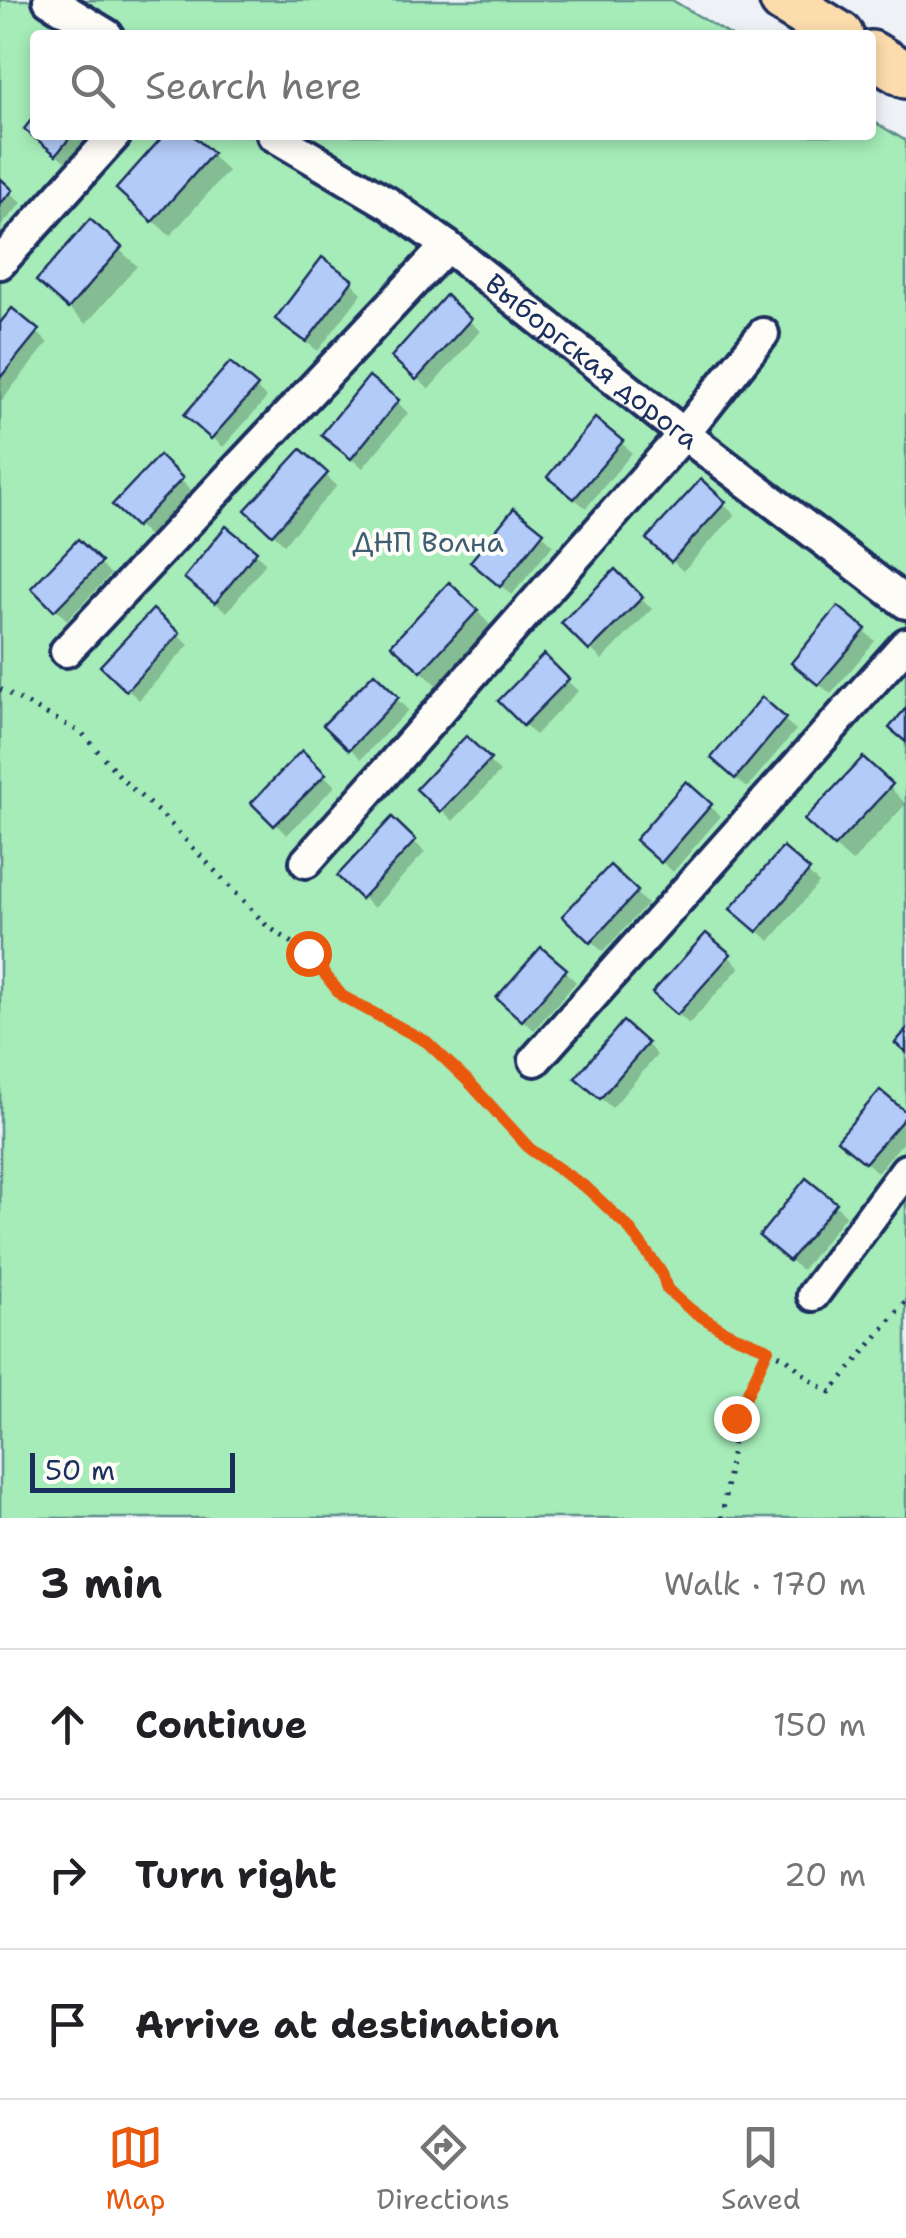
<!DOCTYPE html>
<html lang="en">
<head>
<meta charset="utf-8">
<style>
	:root { --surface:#fff; --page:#f6f6f6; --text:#202124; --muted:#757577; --line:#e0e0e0; --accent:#ea580c }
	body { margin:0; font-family:"Shantell Sans",sans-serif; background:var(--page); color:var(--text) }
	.scale { position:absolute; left:30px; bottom:25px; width:205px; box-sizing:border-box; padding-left:10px; border:5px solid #1b2f5e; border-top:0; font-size:28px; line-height:35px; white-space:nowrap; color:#1b2f5e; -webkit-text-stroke:8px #fdfcf7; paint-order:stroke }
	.stop { position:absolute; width:30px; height:30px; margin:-22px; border:8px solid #ea580c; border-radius:50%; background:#fff }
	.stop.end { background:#ea580c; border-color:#fff; box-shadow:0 2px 10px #0008 }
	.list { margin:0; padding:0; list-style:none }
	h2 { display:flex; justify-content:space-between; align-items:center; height:130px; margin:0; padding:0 40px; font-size:42px }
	h2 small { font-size:32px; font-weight:400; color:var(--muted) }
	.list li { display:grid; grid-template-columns:65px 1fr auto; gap:30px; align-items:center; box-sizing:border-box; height:150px; padding:0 40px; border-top:2px solid var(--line) }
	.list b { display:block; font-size:38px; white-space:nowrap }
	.list em { font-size:32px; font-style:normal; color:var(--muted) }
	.icon { flex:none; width:55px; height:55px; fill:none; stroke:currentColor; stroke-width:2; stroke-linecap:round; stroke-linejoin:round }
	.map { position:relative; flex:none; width:906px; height:1518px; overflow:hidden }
	.search { position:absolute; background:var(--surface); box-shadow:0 5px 15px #0003; left:30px; right:30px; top:30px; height:110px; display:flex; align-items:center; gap:25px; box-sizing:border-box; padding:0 35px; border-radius:10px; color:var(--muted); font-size:38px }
	.sheet { height:580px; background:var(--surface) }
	nav { display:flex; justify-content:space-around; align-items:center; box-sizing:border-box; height:140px; border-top:2px solid var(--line); background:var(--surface); font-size:28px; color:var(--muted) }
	nav a { display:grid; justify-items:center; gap:5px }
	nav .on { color:var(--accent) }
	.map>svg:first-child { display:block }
</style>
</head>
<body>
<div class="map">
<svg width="906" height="1518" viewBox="0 0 906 1518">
	<rect width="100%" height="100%" fill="#eef2f7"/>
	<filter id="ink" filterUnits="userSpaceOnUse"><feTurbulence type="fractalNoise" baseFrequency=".01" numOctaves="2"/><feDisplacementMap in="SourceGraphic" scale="20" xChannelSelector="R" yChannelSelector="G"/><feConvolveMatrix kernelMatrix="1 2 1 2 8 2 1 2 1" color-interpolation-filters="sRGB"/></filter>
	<g filter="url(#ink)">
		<path fill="#a5ecb8" stroke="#608e8b" stroke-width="2.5" d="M0 0H672L730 35H35V135H871V120L906 141V1518H0Z"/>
		<g fill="#0003">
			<path d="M35 119V135H92L68 164 27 129Z"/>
			<path d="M167 135H189L228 171 170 236 136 205Z"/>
			<path d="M0 182 22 203 0 227Z"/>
			<path d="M90 222 137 266 86 324 56 297Z"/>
			<path d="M351 282 362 293 318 351 289 329Z"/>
			<path d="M446 299 480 331 429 389 405 368Z"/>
			<path d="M0 327 37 332 48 343 1 401Z"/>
			<path d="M256 388 267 398 223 447 198 425Z"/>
			<path d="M397 402 408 413 363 468 335 446Z"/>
			<path d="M621 442 632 453 586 508 561 488Z"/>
			<path d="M302 452 337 486 284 544 248 510Z"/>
			<path d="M159 459 192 491 149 536 116 505Z"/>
			<path d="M701 483 735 515 683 571 649 539Z"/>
			<path d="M542 534 553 545 512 595 484 572Z"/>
			<path d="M78 543 111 574 67 620 34 588Z"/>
			<path d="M255 553 266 563 227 612 198 589Z"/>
			<path d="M615 572 652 609 602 660 564 623Z"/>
			<path d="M477 611 493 628 438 687 411 661Z"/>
			<path d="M153 612 189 645 139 700 103 666Z"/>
			<path d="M864 631 875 641 831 694 805 673Z"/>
			<path d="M544 658 578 691 535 735 501 701Z"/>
			<path d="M374 677 408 710 361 759 327 725Z"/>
			<path d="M762 701 796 730 747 788 725 769Z"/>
			<path d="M466 740 500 772 453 821 420 789Z"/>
			<path d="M302 754 335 786 287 835 254 803Z"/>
			<path d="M864 760 906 804 852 862 824 837Z"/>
			<path d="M686 785 721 816 673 872 649 850Z"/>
			<path d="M392 821 425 852 374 908 340 876Z"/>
			<path d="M783 850 819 883 770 941 744 919Z"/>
			<path d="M610 868 647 904 603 952 565 916Z"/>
			<path d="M707 936 740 967 689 1024 667 1004Z"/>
			<path d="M542 950 576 982 534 1030 510 1009Z"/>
			<path d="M647 1044 657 1055 612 1108 589 1088Z"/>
			<path d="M906 1115V1139L877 1172 852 1150Z"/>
			<path d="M835 1205 846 1215 802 1270 773 1247Z"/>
		</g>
		<g fill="#b3cbf9" stroke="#1b2f5e" stroke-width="2.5">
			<path d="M35 115V135H72L56 155 24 129Z"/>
			<path d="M164 135H192L213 153 152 222 116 189Z"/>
			<path d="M0 178 13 190 0 204Z"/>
			<path d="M90 219 122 247 68 309 36 281Z"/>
			<path d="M322 257 353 280 306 342 275 319Z"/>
			<path d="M446 295 471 319 416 380 391 357Z"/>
			<path d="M12 308 39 330 0 378V323Z"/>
			<path d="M230 362 258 386 211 439 184 415Z"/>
			<path d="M369 376 399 400 351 459 321 435Z"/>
			<path d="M595 418 623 441 574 499 547 477Z"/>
			<path d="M301 449 328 473 272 535 245 510Z"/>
			<path d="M159 455 183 478 136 527 112 505Z"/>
			<path d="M701 479 726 502 671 562 646 539Z"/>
			<path d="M514 508 544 532 500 587 470 562Z"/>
			<path d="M226 526 257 551 215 603 184 578Z"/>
			<path d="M78 539 102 562 54 611 31 588Z"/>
			<path d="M615 569 643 597 589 651 561 623Z"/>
			<path d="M449 582 478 610 421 672 391 645Z"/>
			<path d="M838 606 866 629 818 685 791 663Z"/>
			<path d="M153 609 180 633 126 691 100 666Z"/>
			<path d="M544 654 569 679 523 726 498 701Z"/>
			<path d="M374 673 399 697 349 750 323 725Z"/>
			<path d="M762 697 786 718 735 779 711 758Z"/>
			<path d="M906 708V742L889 728Z"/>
			<path d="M466 736 491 759 440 812 416 789Z"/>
			<path d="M302 750 326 774 274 826 251 803Z"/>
			<path d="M863 757 893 784 834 847 804 820Z"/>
			<path d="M686 781 712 804 661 863 635 840Z"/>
			<path d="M392 817 416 840 361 899 337 876Z"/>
			<path d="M783 847 810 870 757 932 730 909Z"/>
			<path d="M610 865 638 891 590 943 562 916Z"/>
			<path d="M706 933 731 954 677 1015 652 993Z"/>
			<path d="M541 947 567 969 522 1021 496 998Z"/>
			<path d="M623 1021 648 1043 600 1099 575 1078Z"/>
			<path d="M906 1030V1052L895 1043Z"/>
			<path d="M880 1090 906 1112V1116L865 1163 837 1140Z"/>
			<path d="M806 1178 837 1203 789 1261 759 1236Z"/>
		</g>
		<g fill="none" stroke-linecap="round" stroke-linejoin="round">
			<g stroke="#1b2f5e" stroke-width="38">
				<g id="minor">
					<path d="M49 0 107 35"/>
					<path id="s1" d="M273 135 388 203 447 246 684 434 906 603"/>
					<path d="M0 263 115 135"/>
					<path d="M66 651 447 246"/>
					<path d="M306 862 684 434 763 334"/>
					<path d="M535 1060 906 644"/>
					<path d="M813 1295 906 1170"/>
				</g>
			</g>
			<g stroke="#1b2f5e" stroke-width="52">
				<g id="primary">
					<path d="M783 0 840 35"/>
					<path d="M871 54 906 75"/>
				</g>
			</g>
			<g stroke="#1b2f5e" stroke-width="5" stroke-dasharray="2.5 8" stroke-linecap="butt">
				<path d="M0 689 82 733 126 783 164 817 267 926 308 953 342 995 427 1042 530 1149 588 1189 628 1227 663 1273 667 1289 691 1310 726 1332 786 1358 813 1382 831 1392 906 1301"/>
				<path d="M722 1518 736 1419 768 1349"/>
			</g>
			<use href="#minor" stroke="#fdfcf7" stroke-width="30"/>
			<use href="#primary" stroke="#fcdcac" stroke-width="45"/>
		</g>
	</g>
	<g fill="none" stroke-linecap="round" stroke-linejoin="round" filter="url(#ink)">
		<path stroke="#ea580c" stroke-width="12" d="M308 953 342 996 427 1042 470 1083 530 1149 588 1189 628 1227 662 1273 667 1289 691 1310 726 1332 768 1349 736 1418"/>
	</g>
	<g text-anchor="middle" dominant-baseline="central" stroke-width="8" stroke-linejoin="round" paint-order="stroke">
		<g font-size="28" fill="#1b2f5e" stroke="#fdfcf7">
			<text stroke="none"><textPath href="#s1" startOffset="392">Выборгская дорога</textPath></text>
		</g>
		<g font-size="28" fill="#3e5e74" stroke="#fdfcf7">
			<text x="428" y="542">ДНП Волна</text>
		</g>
	</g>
</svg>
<div class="scale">50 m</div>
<div class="stop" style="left:308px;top:953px"></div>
<div class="stop end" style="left:736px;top:1418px"></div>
<div class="search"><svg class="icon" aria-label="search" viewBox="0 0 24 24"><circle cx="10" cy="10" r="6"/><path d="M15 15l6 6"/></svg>Search here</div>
</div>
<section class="sheet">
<h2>3 min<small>Walk · 170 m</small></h2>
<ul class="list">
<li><svg class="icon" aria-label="ahead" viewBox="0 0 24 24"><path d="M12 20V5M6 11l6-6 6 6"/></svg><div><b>Continue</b></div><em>150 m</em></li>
<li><svg class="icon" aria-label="right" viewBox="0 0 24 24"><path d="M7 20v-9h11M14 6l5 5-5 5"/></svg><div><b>Turn right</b></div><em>20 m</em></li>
<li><svg class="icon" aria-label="arrive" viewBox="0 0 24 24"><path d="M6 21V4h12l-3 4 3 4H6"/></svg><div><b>Arrive at destination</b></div></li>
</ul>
</section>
<nav>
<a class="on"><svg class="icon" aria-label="map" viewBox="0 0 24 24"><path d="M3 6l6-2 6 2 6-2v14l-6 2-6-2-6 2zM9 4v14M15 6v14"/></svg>Map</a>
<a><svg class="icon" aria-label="directions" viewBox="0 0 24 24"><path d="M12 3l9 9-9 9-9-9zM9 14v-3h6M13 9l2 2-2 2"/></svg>Directions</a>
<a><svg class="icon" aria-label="saved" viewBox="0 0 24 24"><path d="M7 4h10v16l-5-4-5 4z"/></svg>Saved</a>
</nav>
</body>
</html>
